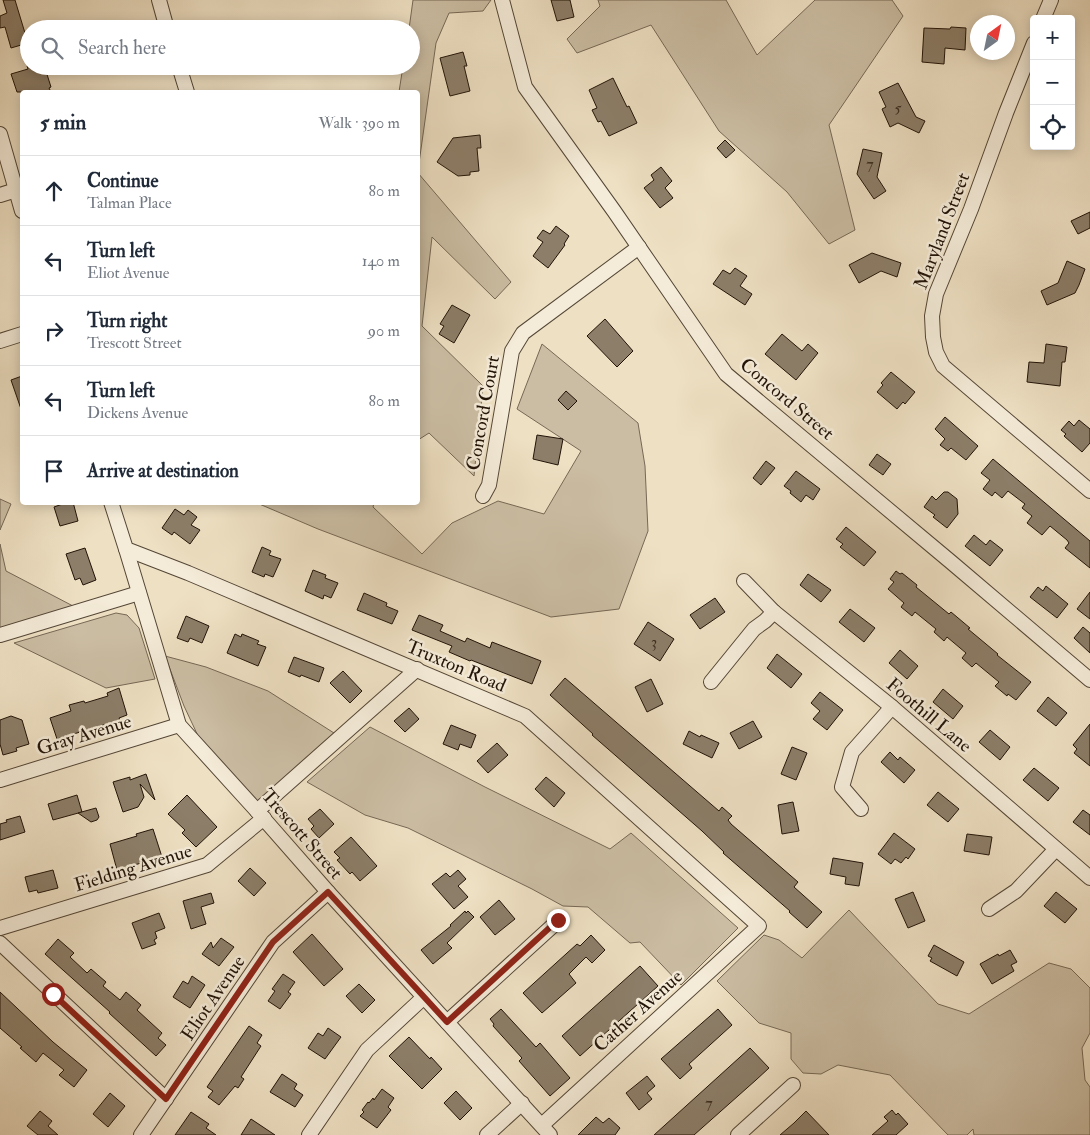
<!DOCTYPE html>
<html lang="en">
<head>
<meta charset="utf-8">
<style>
	:root { --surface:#fff; --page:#f2f2f3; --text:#1f2937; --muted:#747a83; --line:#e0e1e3 }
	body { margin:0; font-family:"IM FELL Double Pica",serif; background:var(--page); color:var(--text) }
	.controls { position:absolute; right:15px; top:15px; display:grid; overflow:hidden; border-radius:5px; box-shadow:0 2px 12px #0003 }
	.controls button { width:45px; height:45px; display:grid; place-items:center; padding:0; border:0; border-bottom:1px solid var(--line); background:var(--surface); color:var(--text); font:25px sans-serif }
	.compass { position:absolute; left:970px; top:15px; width:45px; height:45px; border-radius:50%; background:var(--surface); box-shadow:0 2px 12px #0003; rotate:33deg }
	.stop { position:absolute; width:15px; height:15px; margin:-11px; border:4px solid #8f2418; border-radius:50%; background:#fff }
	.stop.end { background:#8f2418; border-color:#fff; box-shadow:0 1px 5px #0008 }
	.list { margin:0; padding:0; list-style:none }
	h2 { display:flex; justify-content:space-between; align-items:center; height:65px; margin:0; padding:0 20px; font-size:21px }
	h2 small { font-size:16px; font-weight:400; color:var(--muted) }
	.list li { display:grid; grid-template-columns:32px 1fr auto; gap:15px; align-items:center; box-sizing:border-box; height:70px; padding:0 20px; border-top:1px solid var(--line) }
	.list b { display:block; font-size:19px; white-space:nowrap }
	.list p { margin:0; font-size:16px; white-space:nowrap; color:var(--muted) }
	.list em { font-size:16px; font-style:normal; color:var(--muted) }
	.icon { flex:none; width:28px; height:28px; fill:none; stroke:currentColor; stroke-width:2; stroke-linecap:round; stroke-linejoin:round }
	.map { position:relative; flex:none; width:1090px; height:1135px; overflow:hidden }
	.search { position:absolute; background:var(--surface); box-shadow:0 2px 12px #0003; left:20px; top:20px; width:400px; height:55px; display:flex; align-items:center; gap:12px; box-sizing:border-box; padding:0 18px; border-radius:28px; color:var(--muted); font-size:19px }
	.panel { position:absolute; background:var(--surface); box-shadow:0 2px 12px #0003; left:20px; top:90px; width:400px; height:415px; border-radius:5px }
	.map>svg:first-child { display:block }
</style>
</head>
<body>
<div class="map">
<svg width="1090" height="1135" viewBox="0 0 1090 1135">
	<rect width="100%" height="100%" fill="#eee0c3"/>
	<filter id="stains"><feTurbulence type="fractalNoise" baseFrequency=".004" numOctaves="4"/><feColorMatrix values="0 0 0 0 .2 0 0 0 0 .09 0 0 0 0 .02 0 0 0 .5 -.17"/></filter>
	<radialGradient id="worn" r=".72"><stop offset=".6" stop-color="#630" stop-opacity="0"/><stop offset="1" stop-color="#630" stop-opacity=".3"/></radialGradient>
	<g fill="#cbbda3" stroke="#766855">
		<path d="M413 0H491L483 11 449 13 436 43 418 170V92H399L403 66H411V29H409Z"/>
		<path d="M598 0H726L757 55 815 0H892L903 16 829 125 855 230 829 244 787 192 719 131 651 25 577 53 567 39 600 6Z"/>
		<path d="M418 173 511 282 495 299 432 237 422 326 483 386 474 476 429 433 418 440Z"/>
		<path d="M542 344 638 423 645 466 648 531 619 609 551 617 318 529 257 503H374L373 507 422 554 452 523 498 501 544 514 581 451 517 409Z"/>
		<path d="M0 499 11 504 0 530Z"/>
		<path d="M0 544 6 571 73 606 0 629Z"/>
		<path d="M116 613 127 615 139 628 155 679 106 688 14 643Z"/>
		<path d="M165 656 206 667 268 691 334 733 260 805 199 738 184 706Z"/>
		<path d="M370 727 485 787 610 849 631 833 738 928 681 985 640 942 630 943 588 907 563 906 532 889 408 828 365 815 307 782Z"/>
		<path d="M849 910 938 1004 969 1014 1049 963 1071 969 1090 988V1033L1082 1048 1085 1080 1090 1087V1135H974L973 1129 967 1135H948L890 1075 838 1065 821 1074 803 1073 791 1059V1033L759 1023 717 981 764 935 779 940 802 958Z"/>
	</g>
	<g fill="#8c7e69" stroke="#211307">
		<path d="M3 0H15L28 43 11 48 5 27 0 28V16L7 13Z"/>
		<path d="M551 0H570L574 17 557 21Z"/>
		<path d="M951 27 966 28 965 50 945 48 944 64 922 62 924 28 950 29Z"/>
		<path d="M463 52 467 66H464L470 91 450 96 440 58Z"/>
		<path d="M27 66H38L39 70 45 68 51 87 49 88 51 92H17L11 74 28 69Z"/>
		<path d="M613 78 627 107 629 106 637 123 609 136 601 121 598 122 592 110 597 108 589 90Z"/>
		<path d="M898 83 916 117 925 121 919 133 898 123 890 127 882 109 886 107 879 92Z"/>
		<path d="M480 135 481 148H477L479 171 470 172V175L458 176 437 162 453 138Z"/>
		<path d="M725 140 735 150 726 158 717 148Z"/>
		<path d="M863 149 882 153 877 177 886 191 874 199 857 174Z"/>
		<path d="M661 167 672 181 665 188 673 198 660 208 644 188 654 180 651 175Z"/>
		<path d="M1090 212V228L1078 234 1071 221Z"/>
		<path d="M556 226 569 236 564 244 565 245 548 268 533 256 543 242 537 238 543 230 550 234Z"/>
		<path d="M872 253 901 263 897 277 881 271 859 283 849 265Z"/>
		<path d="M1067 261 1085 269 1079 285 1075 293 1047 305 1041 291 1058 283Z"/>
		<path d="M735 268 747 276 740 286 752 294 745 305 713 284 723 270 730 274Z"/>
		<path d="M452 305 470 315 454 343 439 334 444 326 440 324Z"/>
		<path d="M605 319 633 351 617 367 587 336Z"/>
		<path d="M782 334 802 351 808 344 818 353 796 380 765 354Z"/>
		<path d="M1046 344 1067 347 1065 362H1062L1060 386 1027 382 1029 362 1044 363Z"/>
		<path d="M891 372 915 392 905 404 903 402 897 409 877 392 883 385 881 383Z"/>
		<path d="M22 376V409H21L11 380Z"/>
		<path d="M566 391 577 401 568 410 558 400Z"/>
		<path d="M945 417 978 446 966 460 951 448 948 451 940 445 945 439 935 429Z"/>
		<path d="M1079 420 1090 429V443L1082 452 1064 436 1066 434 1061 430 1069 421 1074 426Z"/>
		<path d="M537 435 563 439 558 465 533 459Z"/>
		<path d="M877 454 891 464 883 475 869 465Z"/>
		<path d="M993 459 1090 541V568L1065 548 1069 543 1067 540 1050 526 1042 535 1027 523 1032 516 1022 508 1025 504 1008 491 1002 498 995 492 992 496 983 489 990 480 981 473Z"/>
		<path d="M766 461 775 468 761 485 753 478Z"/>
		<path d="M796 471 820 489 813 500 806 495 801 502 790 493 791 491 784 486Z"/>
		<path d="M944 492H948L957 499 958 514 947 528 933 517 935 515 924 507 932 496 936 500Z"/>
		<path d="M68 502H73L78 521 60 526 54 507Z"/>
		<path d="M175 509 184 515 188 510 197 517 191 525 200 530 190 544 174 532 172 535 162 528Z"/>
		<path d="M846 527 876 552 864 566 840 547 843 544 836 539Z"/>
		<path d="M974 535 986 545 990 540 1003 550 990 566 965 546Z"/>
		<path d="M262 547 271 551 269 555 281 559 273 577 265 574 264 577 252 572Z"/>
		<path d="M85 548 96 580 83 585 80 578 75 580 66 554Z"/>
		<path d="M313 570 326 575 325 578 338 583 331 598 324 595 323 599 305 591Z"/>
		<path d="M896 571 900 574 902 573 917 585 916 587 949 614 951 612 970 628 968 629 998 654 997 655 1031 682 1016 700 1008 694 1007 696 995 686 999 682 976 663 972 667 962 658 966 653 947 637 944 641 934 632 936 629 915 612 912 616 901 607 904 603 888 589 894 582 890 579Z"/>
		<path d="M808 574 831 590 821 602 800 585Z"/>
		<path d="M1046 586 1068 604 1057 618 1030 597 1038 587 1043 591Z"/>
		<path d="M1090 592V619L1077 609Z"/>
		<path d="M364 593 387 603 386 606 398 611 392 624 357 610Z"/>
		<path d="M715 598 725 612 700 629 690 615Z"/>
		<path d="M850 609 875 628 864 642 839 622Z"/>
		<path d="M419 615 443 625 440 631 465 642 467 638 490 648 492 642 541 661 532 684 471 660 470 661 449 652 452 646 412 630Z"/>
		<path d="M186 616 209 626 202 643 190 638 188 642 177 638Z"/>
		<path d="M648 622 674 639 660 661 634 644Z"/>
		<path d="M1083 627 1090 633V653L1074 638Z"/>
		<path d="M235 634 241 637 242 634 259 641 257 644 266 647 258 666 227 653Z"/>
		<path d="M900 650 918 666 907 679 889 663Z"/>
		<path d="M777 654 802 674 791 688 767 668Z"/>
		<path d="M294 657 324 668 319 682 301 675 300 677 288 672Z"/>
		<path d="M343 671 362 691 350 703 330 683Z"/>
		<path d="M565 678 719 811 722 807 732 816 728 820 731 824 798 882 794 887 822 912 807 928 789 912 790 911 723 853 724 852 702 831 592 735 593 734 550 695Z"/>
		<path d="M651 679 663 704 647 712 635 687Z"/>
		<path d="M119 688 127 715 119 718 120 720 57 739 50 718 71 711 69 705 84 701 85 703 108 696 107 693Z"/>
		<path d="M943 689 963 706 953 719 933 702Z"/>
		<path d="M820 692 843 710 827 730 813 719 820 711 811 703Z"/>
		<path d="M1048 697 1067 713 1056 726 1037 711Z"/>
		<path d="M409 708 419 719 405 732 394 721Z"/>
		<path d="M11 716 22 720 29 744 16 748 17 751 3 755 0 744V720Z"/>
		<path d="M753 721 762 737 739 749 730 733Z"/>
		<path d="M1090 724V766L1074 753 1077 749 1073 745Z"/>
		<path d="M451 725 476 735 471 748 460 744 458 750 443 744Z"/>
		<path d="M990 730 1010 747 1000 760 979 742Z"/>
		<path d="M689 731 700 737 701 735 719 743 712 758 683 744Z"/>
		<path d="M497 743 508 755 488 773 477 761Z"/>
		<path d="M792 747 807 753 796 780 781 774Z"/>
		<path d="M890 752 898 760 900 757 915 770 904 783 881 762Z"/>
		<path d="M1034 768 1059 788 1048 801 1023 780Z"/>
		<path d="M146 774 155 800 140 784 144 797 138 807 123 812 113 782 130 777V780Z"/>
		<path d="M546 777 565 793 554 807 535 789Z"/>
		<path d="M938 792 959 809 948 822 927 805Z"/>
		<path d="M77 795 82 812 53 820 48 804Z"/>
		<path d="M187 795 217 827 196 847 182 833 185 830 168 814Z"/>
		<path d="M793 802 799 831 782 834 778 805Z"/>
		<path d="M96 808 99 817 97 820 91 822 78 813Z"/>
		<path d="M320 809 334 824 319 838 311 829 314 826 308 819Z"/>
		<path d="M1083 810 1090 815V835L1073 822Z"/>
		<path d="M20 816 25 832 0 840V824L7 822 6 820Z"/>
		<path d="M153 829 162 857 117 870 110 844 137 836 136 834Z"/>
		<path d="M894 833 915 849 908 859 906 857 901 863 895 859 891 864 878 854Z"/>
		<path d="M967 834 992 837 989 855 964 851Z"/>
		<path d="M351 837 377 866 360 881 352 872 350 874 337 860 340 858 334 852Z"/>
		<path d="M833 858 863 863 859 886 845 884 846 877 830 874Z"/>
		<path d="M250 868 266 883 254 896 238 881Z"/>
		<path d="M53 870 58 888 38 893 37 890 29 892 25 877Z"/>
		<path d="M458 870 466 879 458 886 468 897 454 909 432 884 446 873 450 877Z"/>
		<path d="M913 892 925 921 908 928 895 899Z"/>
		<path d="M1056 892 1077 909 1065 923 1044 906Z"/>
		<path d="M211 893 214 903 201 907 206 924 191 929 183 901Z"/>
		<path d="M499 900 515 919 495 935 480 917Z"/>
		<path d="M465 911 466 913 468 911 474 917 447 943 452 948 433 964 421 950 451 926 450 925Z"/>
		<path d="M159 913 165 928 155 932 157 938 154 940 156 944 142 949 132 923Z"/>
		<path d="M312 934 343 969 324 986 293 952Z"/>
		<path d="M591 935 605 950 592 963 586 957 569 974 576 983 542 1013 523 993 577 944 580 946Z"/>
		<path d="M221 938 234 947 219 966 202 954 211 942 213 948Z"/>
		<path d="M58 939 74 953 70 957 87 973 91 969 106 982 103 986 120 1000 126 992 141 1005 137 1010 162 1033 158 1038 166 1045 156 1056 109 1013 110 1012 45 954Z"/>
		<path d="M934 945 964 962 957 976 930 961 932 958 928 956Z"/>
		<path d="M1010 950 1017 962 1011 965 1014 971 992 984 980 964 998 954 999 956Z"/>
		<path d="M640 966 658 986 580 1056 562 1036Z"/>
		<path d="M283 974 295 982 288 992 291 994 280 1009 268 1001 275 991 272 989Z"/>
		<path d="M192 976 205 985 190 1008 173 997 183 981 188 984Z"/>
		<path d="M359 984 375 1000 362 1013 346 996Z"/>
		<path d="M0 992 53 1042 87 1070 74 1087 59 1075 64 1070 43 1053 36 1062 20 1048 22 1047 0 1028Z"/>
		<path d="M501 1009 536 1047 540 1043 570 1078 550 1096 519 1061 522 1058 493 1026 494 1024 490 1019Z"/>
		<path d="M718 1009 732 1025 689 1064 692 1068 680 1079 661 1059Z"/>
		<path d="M249 1026 262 1035 257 1043 261 1046 241 1077 244 1079 238 1088 235 1086 219 1105 208 1097 213 1091 207 1087Z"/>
		<path d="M328 1028 341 1037 325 1059 308 1048 318 1033 323 1036Z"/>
		<path d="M409 1037 430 1059 431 1057 442 1069 422 1089 389 1056Z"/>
		<path d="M750 1048 769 1068 756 1080 694 1135H654Z"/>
		<path d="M282 1074 297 1084 294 1089 303 1095 295 1107 270 1092Z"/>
		<path d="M647 1076 655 1086 647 1093 652 1099 639 1110 626 1093Z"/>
		<path d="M382 1089 394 1098 388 1107 391 1110 377 1128 360 1116 364 1112 362 1110 368 1102 369 1103 373 1098 374 1100Z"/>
		<path d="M456 1091 472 1108 460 1120 444 1103Z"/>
		<path d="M110 1093 125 1106 108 1127 93 1114Z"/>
		<path d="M892 1110 896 1115 898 1113 908 1124 896 1135H872L888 1121 884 1117Z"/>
		<path d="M40 1111 52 1121 48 1126 58 1135H38L27 1126Z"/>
		<path d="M806 1111 829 1135H780L794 1123Z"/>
		<path d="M191 1112 209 1124 206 1128 216 1135H175Z"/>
		<path d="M596 1117 603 1123 609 1118 620 1128 615 1135H578Z"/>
		<path d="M251 1119 275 1135H241Z"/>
	</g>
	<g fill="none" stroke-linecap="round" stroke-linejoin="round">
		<g stroke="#544636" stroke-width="16">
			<g id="minor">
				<path d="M159 0 167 29"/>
				<path d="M502 0 525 87 614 211 726 374 951 562 1090 680"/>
				<path d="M1043 19 1051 0"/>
				<path d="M1034 43 1006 113 971 209 936 294 932 316 933 337 936 352 943 366 1090 491"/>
				<path d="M179 66 187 92"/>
				<path d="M0 134 22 211"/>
				<path d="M0 195 16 190"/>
				<path d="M0 341 22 334"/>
				<path d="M483 496 489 485 512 351 523 333 639 247"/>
				<path d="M111 502 126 549 188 573 525 716 759 926 542 1125"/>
				<path d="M126 549 179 725 257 811 328 892 550 1135"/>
				<path d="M744 581 774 612 892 707 1090 878"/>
				<path d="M0 635 139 593"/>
				<path d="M711 682 754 629 765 621 774 612"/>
				<path d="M0 780 179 725"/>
				<path d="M861 809 842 787 852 752 892 707"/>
				<path d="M257 811 417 669"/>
				<path d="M989 909 1016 891 1056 849"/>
				<path d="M0 928 207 865 264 818"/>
				<path d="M0 943 166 1099"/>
				<path d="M447 1022 558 921"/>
				<path d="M141 1135 273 942 328 892"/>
				<path d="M309 1135 367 1050 424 997"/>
				<path d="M487 1135 522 1103"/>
				<path d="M738 1135 793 1085"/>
			</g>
		</g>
		<use href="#minor" stroke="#f4ebd8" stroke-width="14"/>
	</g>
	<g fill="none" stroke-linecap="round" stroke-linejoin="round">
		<path stroke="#8f2418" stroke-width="6" d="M53 994 166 1099 273 942 328 892 447 1022 558 920"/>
	</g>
	<g text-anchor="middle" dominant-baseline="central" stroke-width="5" stroke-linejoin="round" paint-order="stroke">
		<g font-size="16" fill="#3c2e20">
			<text x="898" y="108">5</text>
			<text x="870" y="164">7</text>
			<text x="654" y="642">3</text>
			<text x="709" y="1103">7</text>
		</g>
		<g font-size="19" fill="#211307" stroke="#f4ebd8">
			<text transform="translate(942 231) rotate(-69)">Maryland Street</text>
			<text transform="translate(787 399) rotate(40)">Concord Street</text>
			<text transform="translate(483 413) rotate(-80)">Concord Court</text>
			<text transform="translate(456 666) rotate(23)">Truxton Road</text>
			<text transform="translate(929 715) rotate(40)">Foothill Lane</text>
			<text transform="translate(84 735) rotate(-17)">Gray Avenue</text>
			<text transform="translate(302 834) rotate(49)">Trescott Street</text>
			<text transform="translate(133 868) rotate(-17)">Fielding Avenue</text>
			<text transform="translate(213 998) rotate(-56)">Eliot Avenue</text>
			<text transform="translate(638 1011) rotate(-42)">Cather Avenue</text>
		</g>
	</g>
	<rect width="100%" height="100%" filter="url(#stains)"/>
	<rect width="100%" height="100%" fill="url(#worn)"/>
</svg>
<div class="controls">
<button>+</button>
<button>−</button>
<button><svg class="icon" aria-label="locate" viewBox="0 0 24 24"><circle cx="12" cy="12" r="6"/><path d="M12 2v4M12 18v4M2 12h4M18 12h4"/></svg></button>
</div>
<svg class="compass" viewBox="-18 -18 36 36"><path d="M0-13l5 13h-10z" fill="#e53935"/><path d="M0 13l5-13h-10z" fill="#747a83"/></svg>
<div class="stop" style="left:53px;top:994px"></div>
<div class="stop end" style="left:558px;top:920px"></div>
<div class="search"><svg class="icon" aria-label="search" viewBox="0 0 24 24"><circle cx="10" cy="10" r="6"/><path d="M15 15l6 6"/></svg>Search here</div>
<section class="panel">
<h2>5 min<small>Walk · 390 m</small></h2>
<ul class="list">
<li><svg class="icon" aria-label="ahead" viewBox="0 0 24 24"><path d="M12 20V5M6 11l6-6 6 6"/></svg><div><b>Continue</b><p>Talman Place</p></div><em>80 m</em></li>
<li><svg class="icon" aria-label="left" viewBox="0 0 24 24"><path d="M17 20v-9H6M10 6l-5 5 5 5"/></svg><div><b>Turn left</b><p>Eliot Avenue</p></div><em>140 m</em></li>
<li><svg class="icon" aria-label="right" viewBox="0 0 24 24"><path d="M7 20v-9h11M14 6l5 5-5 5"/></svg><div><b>Turn right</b><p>Trescott Street</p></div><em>90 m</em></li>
<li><svg class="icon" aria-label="left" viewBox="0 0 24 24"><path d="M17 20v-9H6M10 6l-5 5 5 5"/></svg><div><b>Turn left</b><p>Dickens Avenue</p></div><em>80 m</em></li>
<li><svg class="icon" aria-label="arrive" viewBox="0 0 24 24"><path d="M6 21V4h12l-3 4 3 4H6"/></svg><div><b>Arrive at destination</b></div></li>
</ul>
</section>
</div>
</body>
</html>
